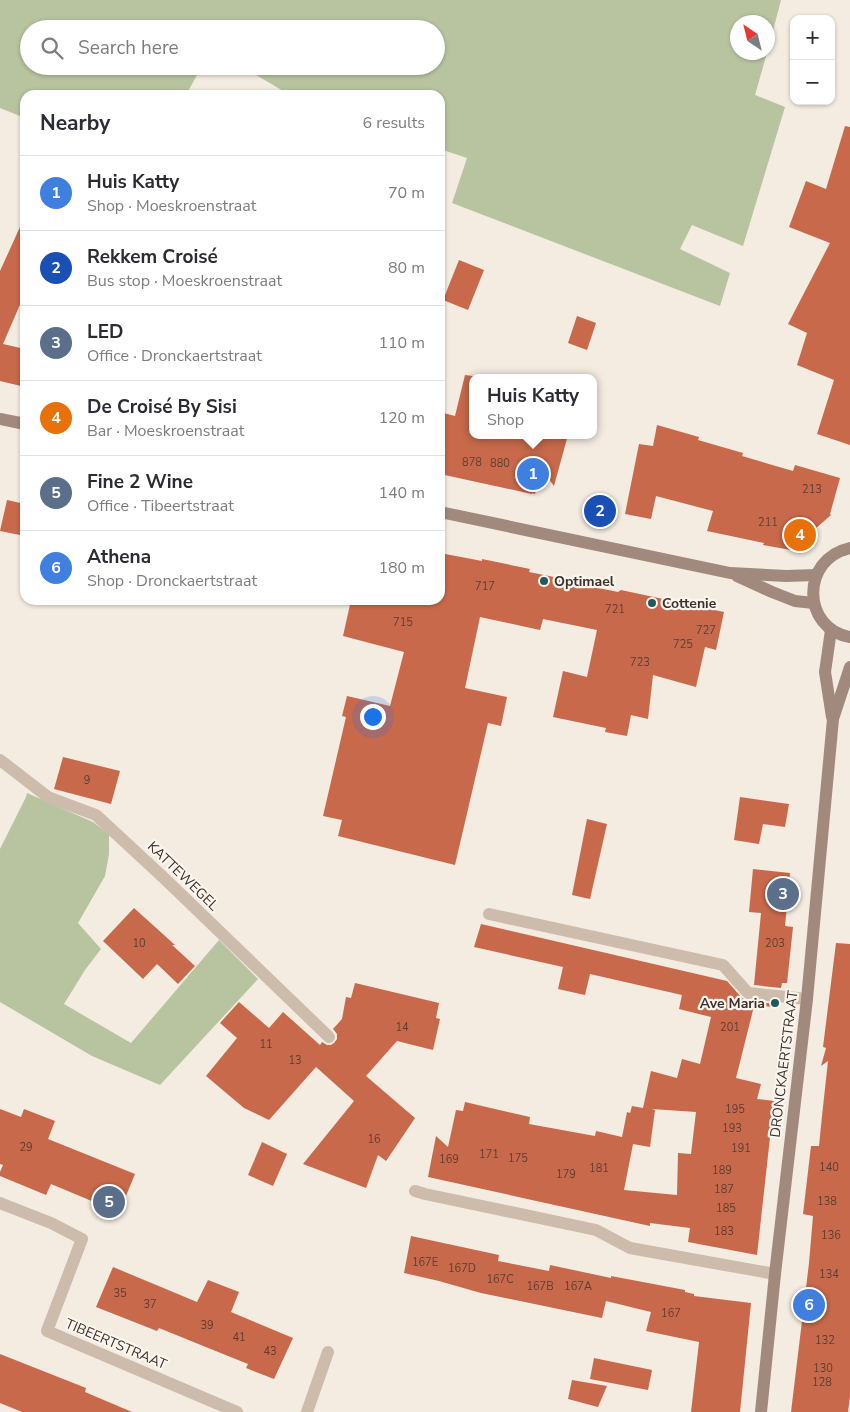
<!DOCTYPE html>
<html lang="en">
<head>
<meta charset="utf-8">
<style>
	:root { --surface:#fff; --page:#f7f7f7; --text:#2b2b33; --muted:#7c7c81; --line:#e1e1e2; --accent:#1f5a5e }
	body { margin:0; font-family:"Nunito Sans",sans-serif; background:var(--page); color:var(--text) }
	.controls { position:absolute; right:15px; top:15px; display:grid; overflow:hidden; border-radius:10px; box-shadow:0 1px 4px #0004 }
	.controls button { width:45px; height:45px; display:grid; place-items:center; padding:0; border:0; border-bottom:1px solid var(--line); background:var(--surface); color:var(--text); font:25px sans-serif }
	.compass { position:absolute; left:730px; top:15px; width:45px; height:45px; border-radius:50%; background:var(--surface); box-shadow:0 1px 4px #0004; rotate:325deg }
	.you { position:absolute; left:372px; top:716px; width:18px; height:18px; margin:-12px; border:4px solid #fff; border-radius:50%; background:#1a73e8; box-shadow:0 0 0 8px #1a73e833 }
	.badge { display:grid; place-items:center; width:32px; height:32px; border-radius:50%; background:var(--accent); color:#fff; font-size:16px; font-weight:700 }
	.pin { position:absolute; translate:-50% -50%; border:2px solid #fff; box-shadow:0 1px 5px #0006 }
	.popup { position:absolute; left:469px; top:374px; width:128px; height:65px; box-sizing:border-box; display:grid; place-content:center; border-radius:10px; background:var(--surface); filter:drop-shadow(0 1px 4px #0005); font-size:16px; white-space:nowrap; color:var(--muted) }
	.popup b { font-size:19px; color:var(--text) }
	.popup::after { content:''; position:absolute; left:50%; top:100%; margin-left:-10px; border:10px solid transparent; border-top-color:var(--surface) }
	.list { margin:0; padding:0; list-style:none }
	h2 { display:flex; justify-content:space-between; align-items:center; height:65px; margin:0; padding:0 20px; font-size:21px }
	h2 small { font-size:16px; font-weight:400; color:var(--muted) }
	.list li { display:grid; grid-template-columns:32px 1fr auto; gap:15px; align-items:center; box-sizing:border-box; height:75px; padding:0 20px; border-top:1px solid var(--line) }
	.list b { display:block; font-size:19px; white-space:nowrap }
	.list p { margin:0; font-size:16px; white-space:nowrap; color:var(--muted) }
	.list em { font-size:16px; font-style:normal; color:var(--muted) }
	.icon { flex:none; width:28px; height:28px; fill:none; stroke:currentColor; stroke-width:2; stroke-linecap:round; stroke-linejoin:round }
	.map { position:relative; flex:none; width:850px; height:1412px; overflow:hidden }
	.search { position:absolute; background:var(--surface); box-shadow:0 1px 4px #0004; left:20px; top:20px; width:425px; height:55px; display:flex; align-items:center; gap:12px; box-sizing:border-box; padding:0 18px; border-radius:28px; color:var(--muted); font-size:19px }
	.panel { position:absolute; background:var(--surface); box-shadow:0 1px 4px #0004; left:20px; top:90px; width:425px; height:515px; border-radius:15px }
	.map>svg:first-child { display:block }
</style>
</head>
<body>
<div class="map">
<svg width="850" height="1412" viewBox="0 0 850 1412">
	<rect width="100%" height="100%" fill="#f4ebe1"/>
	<g fill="#b8c4a0">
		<path d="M0 0H781L768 50V22H738V52L767 53 755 95 785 107 743 246 692 225 680 249 730 273 720 306 452 203 467 158 440 149V95H290L241 66H436V29H29V66H202L186 95H25V118L0 108Z"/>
		<path d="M27 793 93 822 109 834V854L105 876 78 923 101 949 85 970 64 1004 131 1043 219 940 258 979 160 1085 92 1056 0 1002V849L26 797Z"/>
	</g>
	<g fill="#c8694b" fill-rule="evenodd">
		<path d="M845 126 850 127V445L817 434 834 380 797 365 807 333 788 324 830 243 789 227 806 181 826 189Z"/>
		<path d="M25 216V293L3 344 25 349V387L0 381V271Z"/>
		<path d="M459 260 484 270 468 310 443 300Z"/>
		<path d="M577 316 596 323 587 350 568 343Z"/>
		<path d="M465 375 473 376V435H568L554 486 541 468 535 494 532 493V494L440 474V412L455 416Z"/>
		<path d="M657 425 699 437 698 440 743 453 742 456 793 471 795 465 840 478 830 514 831 515 791 550 763 545 764 543 707 531 713 511 656 496 651 519 625 514 639 444 653 446Z"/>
		<path d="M7 500 25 504V536L0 531Z"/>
		<path d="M440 553 482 561V559L530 569 529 572 579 582V584L618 592 621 590 724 612 716 650 705 647 696 687 653 675 648 719 631 715 627 736 605 732 606 728 553 717 563 671 587 677 597 630 543 619 540 630 480 617 465 688 507 697 501 726 488 723 455 865 338 836 342 820 323 816 346 717 342 716 347 696 390 706 404 652 343 636 351 600H440Z"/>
		<path d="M63 757 120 771 111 804 54 789Z"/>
		<path d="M740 797 789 804 785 827 763 824 759 844 734 840Z"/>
		<path d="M587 819 607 824 590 899 572 895Z"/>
		<path d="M753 869 790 873 785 926 793 927 787 983H782L781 988 754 985 761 913 749 912Z"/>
		<path d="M134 908 175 945H172L195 966 178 984 157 964 143 979 103 941Z"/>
		<path d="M481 924 727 981 742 998 747 1001 778 1004V1007L754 1006 736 1078 761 1084 757 1099 774 1101 757 1255 688 1242 690 1228 650 1223V1226L428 1177 436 1136 448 1147 456 1110 463 1111 465 1102 530 1117 529 1124 595 1136 596 1131 622 1137 627 1112 630 1113 632 1106 643 1108 651 1071 677 1078 682 1059 700 1064 711 1017 679 1009 682 995 590 974 585 995 558 989 563 967 474 947ZM652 1109 696 1112 691 1154 678 1153 677 1195 624 1190 633 1144 650 1147 655 1110Z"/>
		<path d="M836 943 850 944V1396L848 1412H791L809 1263 813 1216 803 1214 811 1146H819L822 1116 828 1061 821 1066 826 1048 823 1047Z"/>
		<path d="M355 983 439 1003 436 1018 440 1019 433 1050 397 1041 366 1076 415 1118 386 1161 378 1155 366 1188 303 1164 354 1101 316 1067 269 1120 244 1108 206 1076 237 1038 220 1023 239 1002 269 1028 283 1012 320 1045 322 1042 327 1045H331L334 1043 337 1039V1034L333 1029 342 1019 346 997 351 998Z"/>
		<path d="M0 1109 21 1117 24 1109 55 1121 48 1139 135 1174 123 1203H122L118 1212 51 1184 46 1195 0 1176V1172L3 1165 0 1164Z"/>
		<path d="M262 1142 287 1154 273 1186 248 1175Z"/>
		<path d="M411 1236 499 1255 498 1261 549 1271 550 1265 611 1278V1276L685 1290V1292L694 1294V1296L751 1303 740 1412H691L699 1342 646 1331 651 1312 606 1301 602 1318 481 1293 439 1281 404 1273Z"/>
		<path d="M113 1267 197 1302 208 1280 239 1292 231 1312 293 1338 274 1379 246 1368 248 1364 228 1356 159 1328 157 1331 96 1307Z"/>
		<path d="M0 1354 86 1388 85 1392 132 1412H22L0 1403Z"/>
		<path d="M594 1358 652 1370 648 1390 590 1379Z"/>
		<path d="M572 1380 607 1386 598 1407 568 1399Z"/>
	</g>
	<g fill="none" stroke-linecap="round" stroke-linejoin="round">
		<g stroke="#cdbbac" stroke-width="12">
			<path d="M489 914 723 965 748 993 807 999"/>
			<path d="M415 1191 425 1194 596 1230 630 1248 775 1274"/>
		</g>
		<g stroke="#cdbbac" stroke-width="12">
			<path d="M0 760 48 797 96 815 165 879 329 1037"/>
			<path d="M0 1203 51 1223 82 1239 47 1331 237 1412"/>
			<path d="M307 1412 328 1352"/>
		</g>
		<g stroke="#a18a7d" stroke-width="12">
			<path d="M0 419 25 424"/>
			<path d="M440 512 730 573 786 576 816 575"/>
			<path d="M850 548C800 559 802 629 850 637"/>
			<path d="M737 576 772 592 795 601 814 603"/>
			<path d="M831 630 825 672 832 717"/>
			<path d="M761 1412 775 1274 807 999 833 719 850 667"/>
		</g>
	</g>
	<g fill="#1f5a5e" stroke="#fbf5ee" stroke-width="2">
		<circle cx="544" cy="581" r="5"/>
		<circle cx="652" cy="603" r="5"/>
		<circle cx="775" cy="1003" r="5"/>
	</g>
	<g text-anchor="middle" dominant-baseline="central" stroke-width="4.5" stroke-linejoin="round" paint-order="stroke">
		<g font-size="11" fill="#5e3e33">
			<text x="472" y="462">878</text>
			<text x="500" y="463">880</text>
			<text x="812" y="489">213</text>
			<text x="768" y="522">211</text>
			<text x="485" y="586">717</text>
			<text x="615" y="609">721</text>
			<text x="403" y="622">715</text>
			<text x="706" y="630">727</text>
			<text x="683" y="644">725</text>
			<text x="640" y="662">723</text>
			<text x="87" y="780">9</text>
			<text x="139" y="943">10</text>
			<text x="775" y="943">203</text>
			<text x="402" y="1027">14</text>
			<text x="730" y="1027">201</text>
			<text x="266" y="1044">11</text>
			<text x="295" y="1060">13</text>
			<text x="735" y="1109">195</text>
			<text x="732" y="1128">193</text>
			<text x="374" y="1139">16</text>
			<text x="26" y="1147">29</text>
			<text x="741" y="1148">191</text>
			<text x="489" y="1154">171</text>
			<text x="518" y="1158">175</text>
			<text x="449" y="1159">169</text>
			<text x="829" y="1167">140</text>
			<text x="599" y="1168">181</text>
			<text x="722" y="1170">189</text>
			<text x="566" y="1174">179</text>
			<text x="724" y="1189">187</text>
			<text x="827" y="1201">138</text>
			<text x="726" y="1208">185</text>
			<text x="724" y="1231">183</text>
			<text x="831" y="1235">136</text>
			<text x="425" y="1262">167E</text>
			<text x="462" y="1268">167D</text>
			<text x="829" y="1274">134</text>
			<text x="500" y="1279">167C</text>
			<text x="540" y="1286">167B</text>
			<text x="578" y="1286">167A</text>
			<text x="120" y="1293">35</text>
			<text x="150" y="1304">37</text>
			<text x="671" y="1313">167</text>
			<text x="207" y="1325">39</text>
			<text x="239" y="1337">41</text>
			<text x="825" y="1340">132</text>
			<text x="270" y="1351">43</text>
			<text x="823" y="1368">130</text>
			<text x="822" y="1382">128</text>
		</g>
		<g font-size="14" font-weight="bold" fill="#3b302b" stroke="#fbf5ee" text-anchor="start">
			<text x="554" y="581">Optimael</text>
			<text x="662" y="603">Cottenie</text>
			<text x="765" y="1003" text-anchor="end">Ave Maria</text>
		</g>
		<g font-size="14" fill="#3b302b" stroke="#fbf5ee">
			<text transform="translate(183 876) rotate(44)">KATTEWEGEL</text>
			<text transform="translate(784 1064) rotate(-83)">DRONCKAERTSTRAAT</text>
			<text transform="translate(116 1344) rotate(23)">TIBEERTSTRAAT</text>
		</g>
	</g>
</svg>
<div class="controls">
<button>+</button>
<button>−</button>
</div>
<svg class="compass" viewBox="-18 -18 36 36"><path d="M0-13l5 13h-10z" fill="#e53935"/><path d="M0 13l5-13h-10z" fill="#7c7c81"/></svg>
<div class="you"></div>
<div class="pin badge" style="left:533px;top:474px;background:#3f7fe0">1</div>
<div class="popup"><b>Huis Katty</b>Shop</div>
<div class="pin badge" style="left:600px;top:511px;background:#1a4fb4">2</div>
<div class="pin badge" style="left:783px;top:894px;background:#5c6f8a">3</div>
<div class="pin badge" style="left:800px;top:535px;background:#e8710a">4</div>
<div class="pin badge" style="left:109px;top:1202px;background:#5c6f8a">5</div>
<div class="pin badge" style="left:809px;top:1305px;background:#3f7fe0">6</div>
<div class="search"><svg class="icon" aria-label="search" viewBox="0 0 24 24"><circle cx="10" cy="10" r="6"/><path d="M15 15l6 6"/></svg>Search here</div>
<section class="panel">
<h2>Nearby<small>6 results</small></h2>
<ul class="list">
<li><span class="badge" style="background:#3f7fe0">1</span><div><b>Huis Katty</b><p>Shop · Moeskroenstraat</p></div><em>70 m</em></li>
<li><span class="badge" style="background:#1a4fb4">2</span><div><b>Rekkem Croisé</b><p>Bus stop · Moeskroenstraat</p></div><em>80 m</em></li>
<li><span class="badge" style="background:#5c6f8a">3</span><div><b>LED</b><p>Office · Dronckaertstraat</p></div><em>110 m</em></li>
<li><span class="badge" style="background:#e8710a">4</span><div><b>De Croisé By Sisi</b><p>Bar · Moeskroenstraat</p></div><em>120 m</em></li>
<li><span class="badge" style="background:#5c6f8a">5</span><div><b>Fine 2 Wine</b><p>Office · Tibeertstraat</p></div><em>140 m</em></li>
<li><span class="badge" style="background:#3f7fe0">6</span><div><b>Athena</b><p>Shop · Dronckaertstraat</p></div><em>180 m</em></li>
</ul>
</section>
</div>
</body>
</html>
